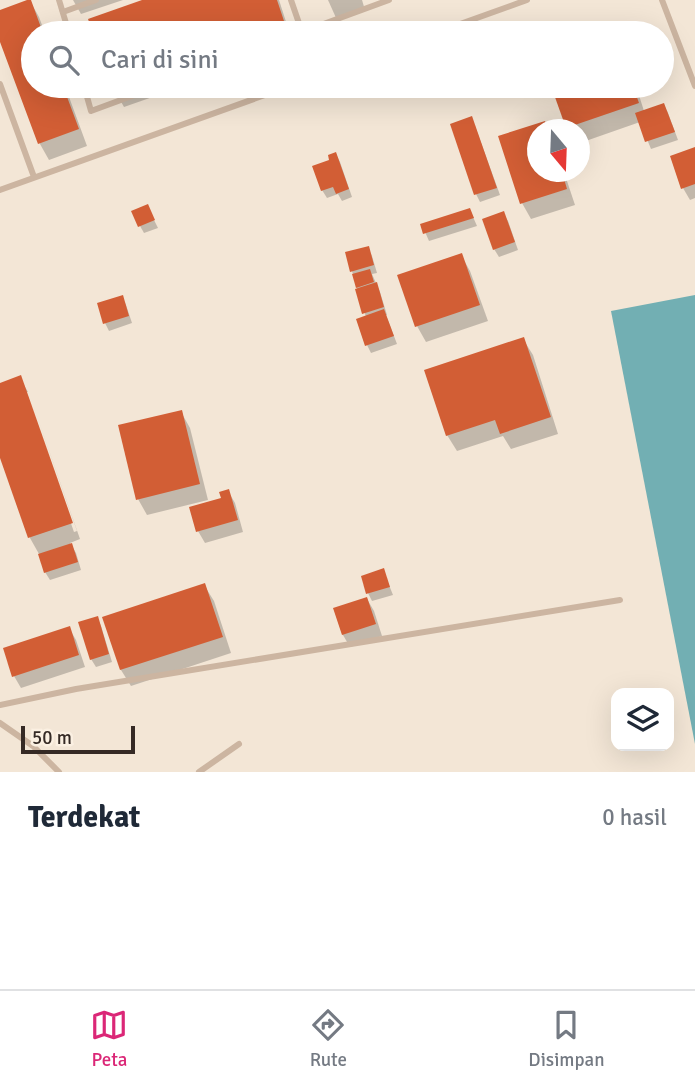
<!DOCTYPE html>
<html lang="id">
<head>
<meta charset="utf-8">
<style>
	:root { --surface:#fff; --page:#f2f2f3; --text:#1f2937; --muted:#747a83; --line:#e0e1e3; --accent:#db2777 }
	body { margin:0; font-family:Signika,sans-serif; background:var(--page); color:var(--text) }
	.controls { position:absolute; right:21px; bottom:21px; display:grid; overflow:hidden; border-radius:14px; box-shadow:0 7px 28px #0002 }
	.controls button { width:63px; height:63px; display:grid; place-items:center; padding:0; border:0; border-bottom:2px solid var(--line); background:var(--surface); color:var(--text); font:35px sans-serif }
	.compass { position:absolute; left:527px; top:119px; width:63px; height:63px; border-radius:50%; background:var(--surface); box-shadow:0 7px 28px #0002; rotate:161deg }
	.scale { position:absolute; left:21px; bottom:18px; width:114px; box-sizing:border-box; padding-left:7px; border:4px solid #352a25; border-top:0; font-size:19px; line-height:24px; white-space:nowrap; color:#352a25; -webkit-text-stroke:5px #fbf0e2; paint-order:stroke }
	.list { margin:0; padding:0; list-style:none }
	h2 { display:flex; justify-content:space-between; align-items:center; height:91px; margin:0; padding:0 28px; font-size:30px }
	h2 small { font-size:23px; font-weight:400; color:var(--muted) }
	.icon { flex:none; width:38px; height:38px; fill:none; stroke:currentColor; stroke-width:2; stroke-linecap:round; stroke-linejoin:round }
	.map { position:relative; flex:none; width:695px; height:772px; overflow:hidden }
	.search { position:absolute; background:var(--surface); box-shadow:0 7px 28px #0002; left:21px; right:21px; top:21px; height:77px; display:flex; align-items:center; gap:18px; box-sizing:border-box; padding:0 24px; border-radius:38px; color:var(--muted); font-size:26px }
	.sheet { height:217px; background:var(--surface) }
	nav { display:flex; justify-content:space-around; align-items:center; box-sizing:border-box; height:98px; border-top:2px solid var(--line); background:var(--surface); font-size:19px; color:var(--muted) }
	nav a { display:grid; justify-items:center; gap:4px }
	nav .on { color:var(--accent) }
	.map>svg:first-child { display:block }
</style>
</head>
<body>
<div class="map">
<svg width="695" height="772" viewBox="0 0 695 772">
	<rect width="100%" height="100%" fill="#f3e6d6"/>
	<path fill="#72afb3" d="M695 295V744L611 311Z"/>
	<g fill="#0003">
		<path d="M73 0H123L81 14Z"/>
		<path d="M148 0H279L288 28 273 33H95L90 20Z"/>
		<path d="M328 0H362L365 10 337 20Z"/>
		<path d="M30 1 39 17 45 33H33V86H65L87 146 49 160 40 144 0 37V12Z"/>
		<path d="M136 86H184L124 107 116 93Z"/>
		<path d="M556 86H636L644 111 664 105 668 113 678 140 651 149 640 122 580 143V130H569L568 128 554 87Z"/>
		<path d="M544 123 548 130H538V172H564L575 205 531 219 522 203 501 137Z"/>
		<path d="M452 125 475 126 500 195 480 202 476 194Z"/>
		<path d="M695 149V198L690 200 683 188Z"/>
		<path d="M336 154 340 162 352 197 342 201 338 194 327 198 322 190 332 161Z"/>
		<path d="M470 210 477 226 429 241 422 225Z"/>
		<path d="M503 213 508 221 518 250 499 257 494 249Z"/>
		<path d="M151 214 158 228 144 233 140 226Z"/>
		<path d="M368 248 372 256 377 273 372 274 380 292 387 315H386L397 344 371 353 367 345 358 320 366 317 352 271Z"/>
		<path d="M461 255 470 271 488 321 426 342 417 326Z"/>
		<path d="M122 297 126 305 132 323 109 331 105 323Z"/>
		<path d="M523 339 533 355 558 434 511 449 503 436 457 451 447 435Z"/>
		<path d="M20 378 28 392H25L74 532 77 531 29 393 80 539 70 543 76 553 81 570 50 580 45 572 39 554 30 538 0 452V385Z"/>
		<path d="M181 412 190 428 208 500 147 515 138 499Z"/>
		<path d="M228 491 235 503 243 532 205 543 198 531Z"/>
		<path d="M383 570 393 595 372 601 368 593 363 577Z"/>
		<path d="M204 585 214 601 231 653 131 686 121 670 105 618Z"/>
		<path d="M367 599 374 611 382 636 350 647 343 635 335 609Z"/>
		<path d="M97 618 101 626 112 662 96 667 91 659Z"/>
		<path d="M69 628 76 640 85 667 21 688 14 676Z"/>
	</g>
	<g fill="#d25e35">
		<path d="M27 0H31L43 33H33V86H63L79 129 38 144 0 42V10Z"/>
		<path d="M142 0H277L287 30 279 33H93L88 19Z"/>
		<path d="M551 86H633L639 103 566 128Z"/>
		<path d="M664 103 675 132 645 142 635 113Z"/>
		<path d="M472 116 497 188 474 195 450 124Z"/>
		<path d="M545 121 548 130H538V172H562L567 189 520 204 498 136Z"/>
		<path d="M695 147V184L681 189 670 156Z"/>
		<path d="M336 152 349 189 336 194 333 187 321 191 312 166 329 160 328 155Z"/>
		<path d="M148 204 155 220 138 227 131 211Z"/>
		<path d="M470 208 474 218 423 234 420 224Z"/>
		<path d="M504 211 515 242 493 250 482 219Z"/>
		<path d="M369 246 374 265 350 272 345 252Z"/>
		<path d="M462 253 480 305 415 327 397 275Z"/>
		<path d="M370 269 374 282 356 288 352 274Z"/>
		<path d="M377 282 384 307 362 314 355 289Z"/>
		<path d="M123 295 129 316 103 324 97 303Z"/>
		<path d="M384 309 394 336 365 346 356 319Z"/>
		<path d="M524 337 551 417 500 434 495 420 446 436 424 370Z"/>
		<path d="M21 375 73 523 28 538 0 458V383Z"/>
		<path d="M182 410 200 484 136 500 118 425Z"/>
		<path d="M229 489 238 520 196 532 189 507 221 498 219 492Z"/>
		<path d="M72 543 78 562 44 573 38 554Z"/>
		<path d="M384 568 390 587 366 594 361 576Z"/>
		<path d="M205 583 223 637 120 670 102 617Z"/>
		<path d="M367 597 376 624 342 635 333 608Z"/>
		<path d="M98 616 109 654 90 660 78 622Z"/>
		<path d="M70 626 79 655 12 677 3 648Z"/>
	</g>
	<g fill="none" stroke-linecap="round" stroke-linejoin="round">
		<g stroke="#ccb5a1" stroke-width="6">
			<path d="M59 0 69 33"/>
			<path d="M291 0 302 32"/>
			<path d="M662 0 695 86"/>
			<path d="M63 12 96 0"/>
			<path d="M299 33 389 0"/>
			<path d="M435 33 527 0"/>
			<path d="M0 84 34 177"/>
			<path d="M84 86 91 111 159 86"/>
			<path d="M0 190 290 86"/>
			<path d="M0 705 76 689 620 600"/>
			<path d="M0 723 33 746 59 772"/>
			<path d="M199 772 239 744"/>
		</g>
	</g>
</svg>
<div class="controls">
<button><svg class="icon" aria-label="layers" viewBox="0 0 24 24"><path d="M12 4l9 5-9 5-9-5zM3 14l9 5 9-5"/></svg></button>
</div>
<svg class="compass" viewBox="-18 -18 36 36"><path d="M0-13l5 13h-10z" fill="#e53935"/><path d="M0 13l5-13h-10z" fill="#747a83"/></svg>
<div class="scale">50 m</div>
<div class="search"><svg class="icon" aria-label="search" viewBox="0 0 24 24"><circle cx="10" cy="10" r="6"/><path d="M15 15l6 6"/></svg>Cari di sini</div>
</div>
<section class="sheet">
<h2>Terdekat<small>0 hasil</small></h2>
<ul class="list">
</ul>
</section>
<nav>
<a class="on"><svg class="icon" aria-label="map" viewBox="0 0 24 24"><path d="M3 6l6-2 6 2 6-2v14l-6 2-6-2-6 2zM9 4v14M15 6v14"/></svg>Peta</a>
<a><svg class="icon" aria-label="directions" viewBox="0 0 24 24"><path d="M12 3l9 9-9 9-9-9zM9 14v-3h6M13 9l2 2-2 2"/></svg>Rute</a>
<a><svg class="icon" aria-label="saved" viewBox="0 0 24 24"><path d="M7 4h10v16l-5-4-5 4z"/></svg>Disimpan</a>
</nav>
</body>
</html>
